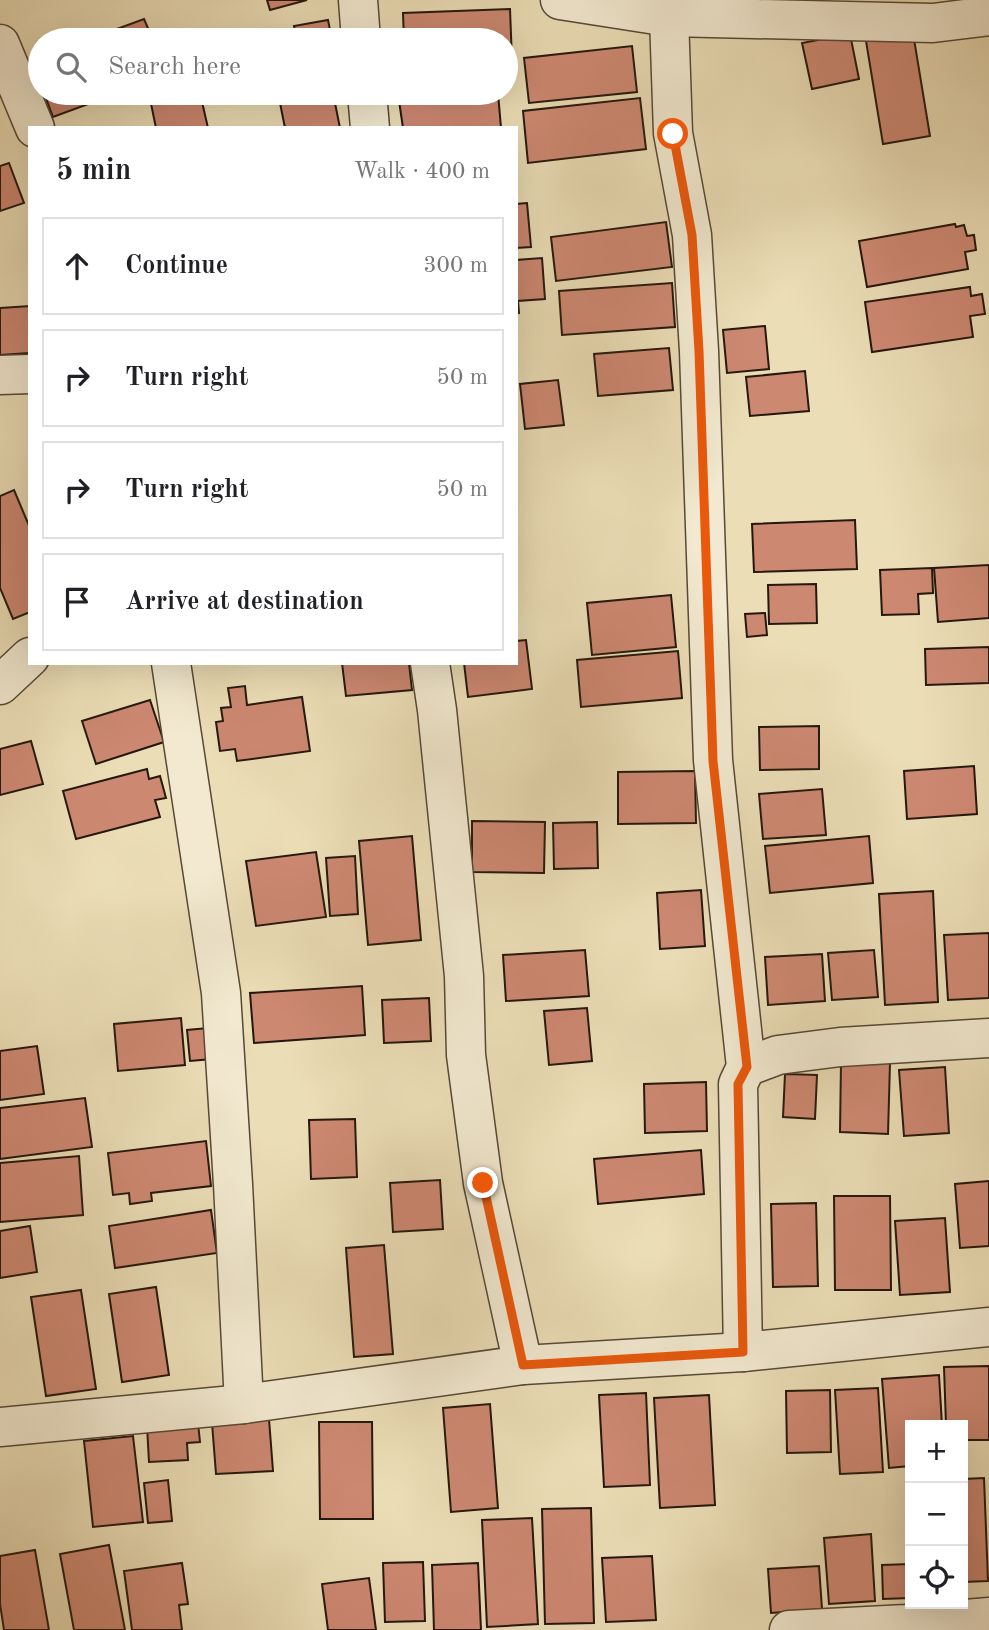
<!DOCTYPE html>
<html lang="en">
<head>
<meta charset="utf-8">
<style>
	:root { --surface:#fff; --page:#f2f2f2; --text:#202124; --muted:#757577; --line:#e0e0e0 }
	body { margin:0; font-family:"Old Standard TT",serif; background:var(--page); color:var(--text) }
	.controls { position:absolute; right:21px; bottom:21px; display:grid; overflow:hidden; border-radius:0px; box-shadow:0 7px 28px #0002 }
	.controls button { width:63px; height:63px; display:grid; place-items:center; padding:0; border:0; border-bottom:2px solid var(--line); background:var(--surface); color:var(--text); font:35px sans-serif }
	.stop { position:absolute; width:21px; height:21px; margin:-16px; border:5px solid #ea580c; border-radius:50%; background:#fff }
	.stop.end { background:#ea580c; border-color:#fff; box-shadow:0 2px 7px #0008 }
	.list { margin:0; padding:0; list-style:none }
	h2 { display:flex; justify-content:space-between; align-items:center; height:91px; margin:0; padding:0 28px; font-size:30px }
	h2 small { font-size:23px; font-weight:400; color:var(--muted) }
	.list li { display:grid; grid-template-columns:46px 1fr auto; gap:21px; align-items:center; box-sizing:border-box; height:98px; margin:0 14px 14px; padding:0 14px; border:2px solid var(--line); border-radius:0px }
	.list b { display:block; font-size:26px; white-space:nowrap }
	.list em { font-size:23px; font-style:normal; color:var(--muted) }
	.icon { flex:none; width:38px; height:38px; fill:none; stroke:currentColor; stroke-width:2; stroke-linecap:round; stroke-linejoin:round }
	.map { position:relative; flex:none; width:989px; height:1630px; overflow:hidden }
	.search { position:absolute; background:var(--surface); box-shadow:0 7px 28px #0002; left:28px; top:28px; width:490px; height:77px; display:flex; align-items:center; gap:18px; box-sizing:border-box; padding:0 24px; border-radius:38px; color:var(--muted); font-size:26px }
	.panel { position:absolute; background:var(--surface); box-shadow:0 7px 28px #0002; left:28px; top:126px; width:490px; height:539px; border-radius:0px }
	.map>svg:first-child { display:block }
</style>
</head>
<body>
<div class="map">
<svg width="989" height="1630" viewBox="0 0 989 1630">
	<rect width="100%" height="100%" fill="#ebddb6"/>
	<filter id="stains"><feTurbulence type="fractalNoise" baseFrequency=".00286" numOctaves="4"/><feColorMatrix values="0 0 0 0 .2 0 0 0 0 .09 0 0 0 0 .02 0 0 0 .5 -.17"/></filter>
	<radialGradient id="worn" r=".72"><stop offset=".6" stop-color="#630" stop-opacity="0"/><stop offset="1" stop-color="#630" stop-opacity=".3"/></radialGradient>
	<g fill="#cd8872" stroke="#25180d" stroke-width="2">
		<path d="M267 0H307L270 10Z"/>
		<path d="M510 9 512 60H506V40H404L403 13Z"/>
		<path d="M144 19 153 40H87Z"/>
		<path d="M328 20 332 40H297L294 26Z"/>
		<path d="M913 33 930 136 883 144 866 41Z"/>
		<path d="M850 34 859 79 812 89 802 43Z"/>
		<path d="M632 46 637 92 529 103 524 58Z"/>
		<path d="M44 93H118L53 117Z"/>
		<path d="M154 93H200L208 128H156L149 94Z"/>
		<path d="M326 93H333L340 128H285L280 103Z"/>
		<path d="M411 93H498L501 128H403L398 94Z"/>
		<path d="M640 98 646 149 528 163 523 111Z"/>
		<path d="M9 163 24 203 0 211V166Z"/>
		<path d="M527 203 531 247 516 248V204Z"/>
		<path d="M666 222 672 267 556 281 551 237Z"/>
		<path d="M955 224 956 227 964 225 967 236 974 235 976 250 965 252 968 269 867 287 859 241Z"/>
		<path d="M542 258 545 299 518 301 519 313H516V260Z"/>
		<path d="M672 283 675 327 562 335 559 291Z"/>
		<path d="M970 287 971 296 982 294 985 314 970 316 973 337 872 352 865 302Z"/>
		<path d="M30 306V353L0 355V308Z"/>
		<path d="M765 326 769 369 727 373 723 330Z"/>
		<path d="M669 348 673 390 598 396 594 354Z"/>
		<path d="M805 371 809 411 750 416 746 377Z"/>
		<path d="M558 380 564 425 525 429 520 384Z"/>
		<path d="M14 490 30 528V612L13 619 0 588V496Z"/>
		<path d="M855 520 857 569 754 572 752 524Z"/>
		<path d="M989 565V618L938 622 934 568Z"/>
		<path d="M932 568 933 593 918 594 919 614 882 615 880 570Z"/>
		<path d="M816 584 817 623 769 624 768 585Z"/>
		<path d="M671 595 676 647 592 655 587 603Z"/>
		<path d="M765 613 767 635 747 637 745 614Z"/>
		<path d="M526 640 532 689 468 697 464 663H516V641Z"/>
		<path d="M989 647V683L926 685 925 649Z"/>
		<path d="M678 651 682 698 581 707 577 660Z"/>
		<path d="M342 663H409L412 690 346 696Z"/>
		<path d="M245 686 247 705 302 697 310 751 237 761 235 749 220 751 216 722 223 721 221 708 231 707 228 688Z"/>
		<path d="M150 700 164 742 96 764 82 721Z"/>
		<path d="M819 726V769L760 770 759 727Z"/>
		<path d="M31 741 43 784 0 795V749Z"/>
		<path d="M974 766 977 814 907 819 904 771Z"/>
		<path d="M147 769 149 779 160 776 166 798 155 800 160 817 76 839 63 791Z"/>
		<path d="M695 771 696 823 618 824V772Z"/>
		<path d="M822 789 826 835 763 839 759 794Z"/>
		<path d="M472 821 545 822 544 873 472 872Z"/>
		<path d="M597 822 598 868 554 869 553 823Z"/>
		<path d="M412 836 421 940 368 945 359 841Z"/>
		<path d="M869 836 873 883 770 893 765 846Z"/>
		<path d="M316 852 326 917 256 926 246 861Z"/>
		<path d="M355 856 358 914 330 916 326 858Z"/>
		<path d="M701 890 705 946 660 949 657 893Z"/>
		<path d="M933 891 938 1002 885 1005 879 894Z"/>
		<path d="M989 933V998L948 1000 944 935Z"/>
		<path d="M585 950 589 996 506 1001 503 955Z"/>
		<path d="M874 950 878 997 832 1000 828 953Z"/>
		<path d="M822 954 825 1001 768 1005 765 957Z"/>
		<path d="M362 986 365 1035 254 1043 250 993Z"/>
		<path d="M429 998 431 1041 384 1043 382 1000Z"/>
		<path d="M587 1008 592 1061 549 1065 544 1011Z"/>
		<path d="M181 1018 185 1065 118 1071 114 1024Z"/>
		<path d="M208 1028 212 1059 190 1061 187 1030Z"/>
		<path d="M37 1046 44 1094 0 1100V1051Z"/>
		<path d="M841 1062 890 1063 888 1134 840 1132Z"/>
		<path d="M945 1067 949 1133 904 1136 899 1070Z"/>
		<path d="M785 1074 817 1075 815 1119 783 1117Z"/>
		<path d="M706 1082 707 1131 645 1133 644 1084Z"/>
		<path d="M85 1098 92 1147 0 1159V1108Z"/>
		<path d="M355 1119 357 1177 311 1179 309 1120Z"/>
		<path d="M206 1141 211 1186 151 1193 152 1201 130 1204 129 1193 113 1195 108 1153Z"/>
		<path d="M701 1150 704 1194 598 1204 594 1159Z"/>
		<path d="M79 1156 83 1215 0 1222V1163Z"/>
		<path d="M440 1180 443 1229 393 1232 390 1183Z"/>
		<path d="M989 1181V1246L960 1248 955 1184Z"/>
		<path d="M834 1196H890L891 1290H835Z"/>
		<path d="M816 1203 818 1286 773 1287 771 1204Z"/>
		<path d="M211 1210 217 1253 115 1268 109 1226Z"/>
		<path d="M945 1218 950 1292 900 1295 895 1221Z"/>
		<path d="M30 1226 37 1272 0 1278V1231Z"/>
		<path d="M384 1245 393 1354 354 1357 346 1248Z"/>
		<path d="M156 1287 169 1375 122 1382 109 1294Z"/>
		<path d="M81 1290 96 1389 46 1396 31 1297Z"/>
		<path d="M989 1366V1440H963V1425H946L944 1367Z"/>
		<path d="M939 1375 942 1425H910V1466L889 1468 882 1379Z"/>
		<path d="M878 1388 883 1472 840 1474 835 1390Z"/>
		<path d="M830 1390 831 1452 787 1453 786 1391Z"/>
		<path d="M646 1393 650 1485 604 1487 599 1395Z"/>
		<path d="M709 1395 715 1505 660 1508 654 1398Z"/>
		<path d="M490 1404 498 1508 451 1512 443 1408Z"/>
		<path d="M269 1419 273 1471 216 1474 212 1423Z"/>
		<path d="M319 1422H372L373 1519H320Z"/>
		<path d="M198 1423 200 1442 187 1443 188 1460 149 1462 147 1426Z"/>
		<path d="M133 1436 143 1522 93 1527 84 1441Z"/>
		<path d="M984 1478 988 1581 963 1582V1479Z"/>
		<path d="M168 1480 172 1521 148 1523 144 1483Z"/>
		<path d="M591 1508 594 1623 545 1624 542 1509Z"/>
		<path d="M532 1518 538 1624 487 1627 482 1520Z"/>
		<path d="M871 1534 875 1601 829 1604 824 1538Z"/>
		<path d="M109 1545 125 1630H74L60 1554Z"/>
		<path d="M35 1550 49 1630H4L0 1604V1556Z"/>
		<path d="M652 1556 656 1620 606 1622 602 1558Z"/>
		<path d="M423 1562 425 1621 385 1622 383 1563Z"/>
		<path d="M182 1563 188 1604 179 1605 182 1630H132L124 1571Z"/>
		<path d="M478 1563 481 1630H434L432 1565Z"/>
		<path d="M910 1564V1598L883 1599 882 1565Z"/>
		<path d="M819 1566 822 1609 771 1613 768 1569Z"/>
		<path d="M369 1578 376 1630H328L322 1584Z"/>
	</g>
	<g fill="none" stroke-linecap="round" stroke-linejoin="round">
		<g stroke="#564937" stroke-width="41">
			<g id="minor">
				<path d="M358 0 361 40"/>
				<path d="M560 0 669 17 933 23 989 16"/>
				<path d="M669 17 673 133 692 235 699 351 713 760 746 1067 738 1084 743 1352"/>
				<path d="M0 44 35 128"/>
				<path d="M367 93 370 128"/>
				<path d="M0 375 30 374"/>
				<path d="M171 663 221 993 233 1184 244 1404"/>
				<path d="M430 663 437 710 464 976 466 1055 483 1183 523 1365"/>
				<path d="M0 685 30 657"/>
				<path d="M746 1067 778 1055 840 1047 989 1038"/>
				<path d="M0 1427 244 1404 523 1365 743 1352 989 1327"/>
				<path d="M789 1630 906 1624 989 1617"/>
			</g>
		</g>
		<use href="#minor" stroke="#f2e9d0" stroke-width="38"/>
	</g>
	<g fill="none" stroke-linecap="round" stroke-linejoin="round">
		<path stroke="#ea580c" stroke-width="9" d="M483 1183 523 1365 743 1352 738 1084 747 1067 713 761 699 351 692 235 673 134"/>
	</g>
	<rect width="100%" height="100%" filter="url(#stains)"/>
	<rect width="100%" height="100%" fill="url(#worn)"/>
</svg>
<div class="controls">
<button>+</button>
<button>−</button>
<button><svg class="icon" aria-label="locate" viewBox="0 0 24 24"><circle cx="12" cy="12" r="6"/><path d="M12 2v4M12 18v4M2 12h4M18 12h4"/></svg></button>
</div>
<div class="stop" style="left:673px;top:134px"></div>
<div class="stop end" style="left:483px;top:1183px"></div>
<div class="search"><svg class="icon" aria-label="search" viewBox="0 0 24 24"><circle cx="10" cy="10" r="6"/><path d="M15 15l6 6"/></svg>Search here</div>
<section class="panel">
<h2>5 min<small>Walk · 400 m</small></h2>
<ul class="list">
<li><svg class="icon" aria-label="ahead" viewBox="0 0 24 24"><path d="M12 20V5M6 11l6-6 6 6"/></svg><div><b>Continue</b></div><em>300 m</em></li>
<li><svg class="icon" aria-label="right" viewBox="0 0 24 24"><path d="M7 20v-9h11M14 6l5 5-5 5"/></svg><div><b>Turn right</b></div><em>50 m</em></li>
<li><svg class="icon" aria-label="right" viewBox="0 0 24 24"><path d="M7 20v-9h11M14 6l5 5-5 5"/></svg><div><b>Turn right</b></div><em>50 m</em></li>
<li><svg class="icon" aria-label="arrive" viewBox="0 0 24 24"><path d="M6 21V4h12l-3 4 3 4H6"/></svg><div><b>Arrive at destination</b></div></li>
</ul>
</section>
</div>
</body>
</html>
